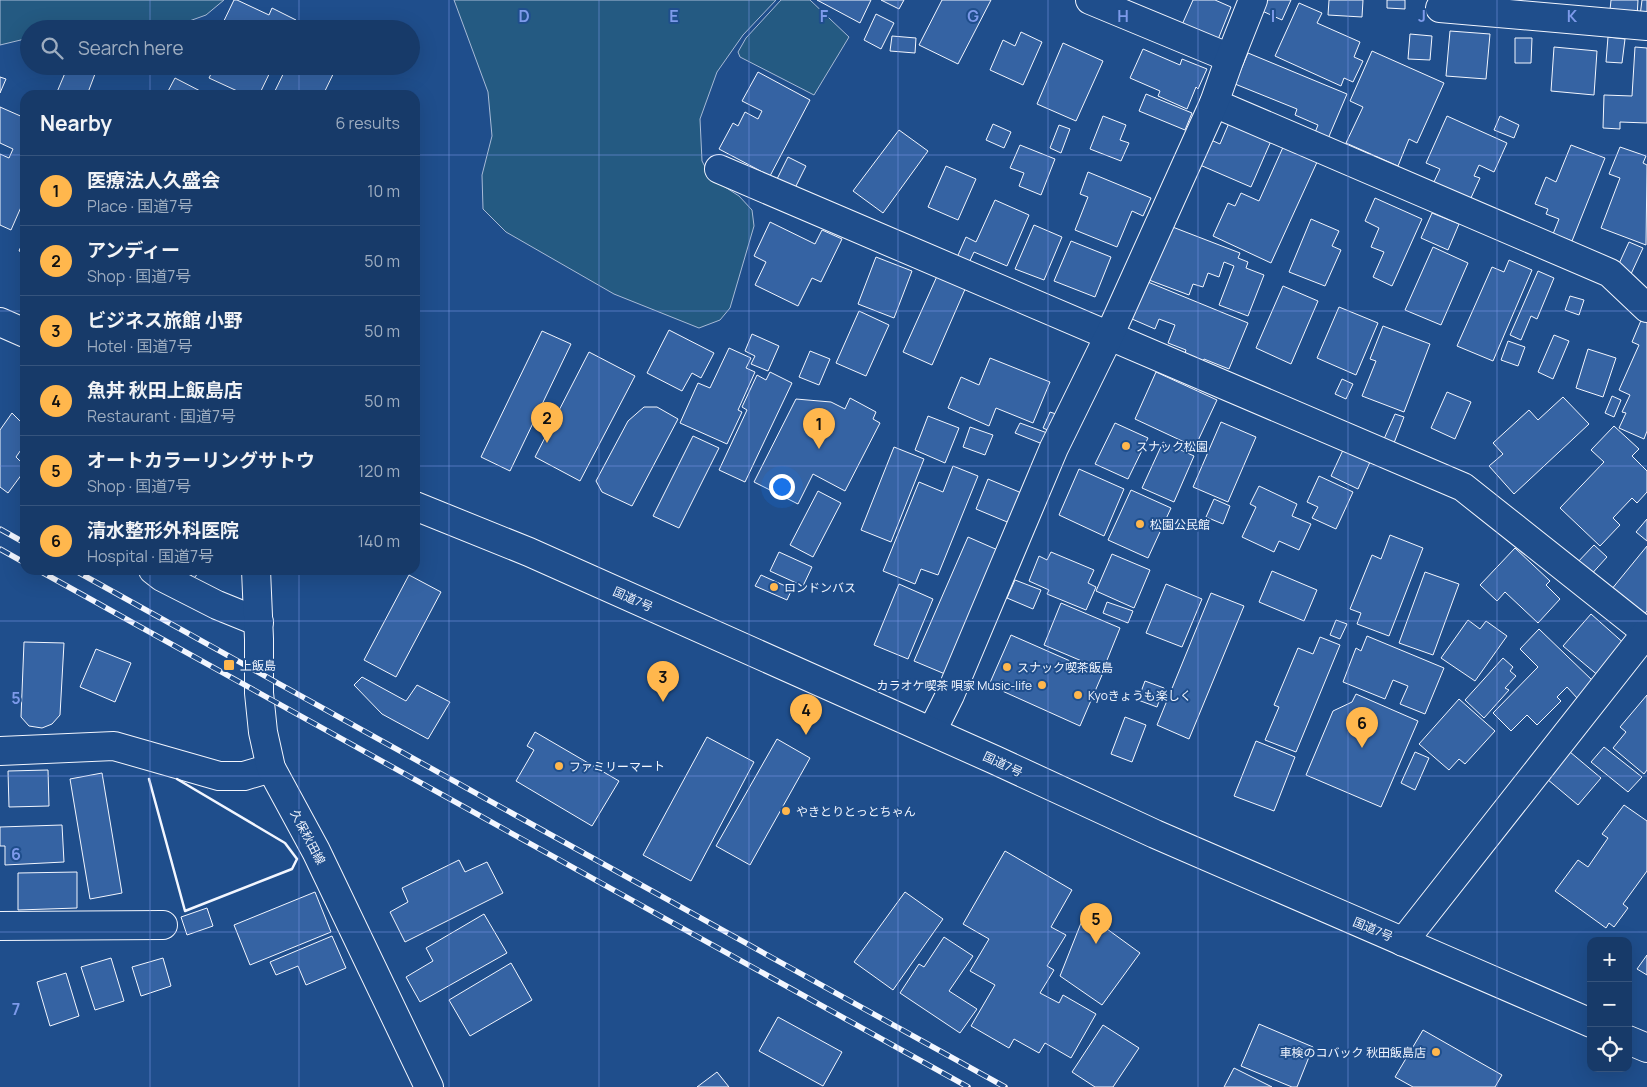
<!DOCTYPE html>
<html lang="en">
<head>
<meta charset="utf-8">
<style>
	:root { --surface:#173a69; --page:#244571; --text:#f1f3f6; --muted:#9eadc0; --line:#36547d; --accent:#ffb74d }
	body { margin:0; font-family:Manrope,"Noto Sans JP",sans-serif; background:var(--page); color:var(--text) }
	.controls { position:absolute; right:15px; bottom:15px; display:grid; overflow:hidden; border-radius:10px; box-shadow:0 5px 20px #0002 }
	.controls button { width:45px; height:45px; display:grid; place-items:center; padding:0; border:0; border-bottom:1px solid var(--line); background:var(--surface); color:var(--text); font:25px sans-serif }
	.you { position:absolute; left:781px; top:486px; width:18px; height:18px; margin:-12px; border:4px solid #fff; border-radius:50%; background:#1a73e8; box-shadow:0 0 0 8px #1a73e833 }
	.badge { display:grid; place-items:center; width:32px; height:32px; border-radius:50%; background:var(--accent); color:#111; font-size:16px; font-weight:700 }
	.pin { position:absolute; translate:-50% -41px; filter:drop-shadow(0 1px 2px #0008) }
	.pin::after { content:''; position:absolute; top:26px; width:18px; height:15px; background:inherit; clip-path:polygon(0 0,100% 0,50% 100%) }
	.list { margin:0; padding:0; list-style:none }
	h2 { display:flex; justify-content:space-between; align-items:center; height:65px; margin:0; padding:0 20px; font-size:21px }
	h2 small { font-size:16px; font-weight:400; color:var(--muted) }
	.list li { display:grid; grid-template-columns:32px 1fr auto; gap:15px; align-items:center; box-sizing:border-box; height:70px; padding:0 20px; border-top:1px solid var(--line) }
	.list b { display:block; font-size:19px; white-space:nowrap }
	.list p { margin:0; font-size:16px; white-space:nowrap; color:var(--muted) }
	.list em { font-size:16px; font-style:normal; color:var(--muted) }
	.icon { flex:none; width:28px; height:28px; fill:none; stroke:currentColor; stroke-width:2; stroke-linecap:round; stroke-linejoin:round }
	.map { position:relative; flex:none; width:1647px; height:1087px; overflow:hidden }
	.search { position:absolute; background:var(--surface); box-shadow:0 5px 20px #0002; left:20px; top:20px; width:400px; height:55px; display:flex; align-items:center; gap:12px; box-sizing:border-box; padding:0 18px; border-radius:28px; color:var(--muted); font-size:19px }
	.panel { position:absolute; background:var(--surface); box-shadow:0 5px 20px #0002; left:20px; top:90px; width:400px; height:485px; border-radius:15px }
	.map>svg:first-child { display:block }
</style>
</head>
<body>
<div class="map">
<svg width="1647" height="1087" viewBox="0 0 1647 1087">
	<rect width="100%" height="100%" fill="#1f4e8c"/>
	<g fill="#245a82" stroke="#a8bbd7">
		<path d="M0 0H224L206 15 167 29H29V38L0 45Z"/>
		<path d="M454 0H776L743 35 717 72 700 119 702 161 711 178 739 196 752 210 754 226 730 308 720 320 699 328 614 294 506 232 483 209 482 175 492 136 488 92Z"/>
		<path d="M781 0H810L849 37 814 95 740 57 738 52 746 38Z"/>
	</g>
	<g fill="#3563a3" stroke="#f2f6ff">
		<path d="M234 0H237L269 15 272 8 296 20 291 29H220Z"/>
		<path d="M817 0H871L860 23Z"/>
		<path d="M881 0H904L899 9Z"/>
		<path d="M942 0H991L958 64 919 45Z"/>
		<path d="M1193 0H1215L1231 7 1217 42 1181 27Z"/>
		<path d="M1264 0H1291L1282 20 1260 10Z"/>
		<path d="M1329 0H1363L1362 17 1328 15Z"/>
		<path d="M1387 0H1405V9L1387 8Z"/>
		<path d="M1611 0H1638L1637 18 1610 10Z"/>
		<path d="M1642 0H1647V17L1640 16Z"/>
		<path d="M1299 3 1322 13 1317 23 1360 42 1354 57 1363 61 1353 82 1344 78 1341 86 1275 56Z"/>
		<path d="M876 14 894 23 881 49 864 40Z"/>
		<path d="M1450 31 1490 34 1486 79 1446 76Z"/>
		<path d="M1021 32 1042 42 1023 85 990 70 1003 40 1015 46Z"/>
		<path d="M1410 34 1432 36 1430 60 1408 59Z"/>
		<path d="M892 36 916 38 915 53 890 51Z"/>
		<path d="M1608 37 1625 39 1622 63 1606 62Z"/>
		<path d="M1515 38H1532L1531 63H1515Z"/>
		<path d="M1063 43 1103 61 1076 121 1037 104Z"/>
		<path d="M1554 47 1597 51 1594 95 1551 91Z"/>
		<path d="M1635 47 1647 48V123L1620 122V129L1603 128 1604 95 1632 96Z"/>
		<path d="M1143 49 1180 65 1182 59 1207 69 1198 89 1196 87 1187 109 1158 96 1160 91 1130 78Z"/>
		<path d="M1372 51 1444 83 1417 143 1409 139 1398 166 1346 143 1363 107 1350 101Z"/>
		<path d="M1248 53 1347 94 1327 141 1314 135 1318 125 1295 115 1297 109 1235 84Z"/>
		<path d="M68 66H98L87 95H65L57 92Z"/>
		<path d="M215 66H273L259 95H246L209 78Z"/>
		<path d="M287 66H337L323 95H273Z"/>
		<path d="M758 72 810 100 770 176 719 149 733 123 738 126 745 112 758 119 762 111 742 101Z"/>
		<path d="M0 77 6 79 0 93Z"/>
		<path d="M175 78 206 94 205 95H166Z"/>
		<path d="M1146 94 1192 113 1185 130 1139 111Z"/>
		<path d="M0 107 25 118V198L11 230 0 225V154L9 158 13 149 0 143Z"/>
		<path d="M1103 116 1126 125 1120 140 1129 143 1121 161 1090 149Z"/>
		<path d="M1447 116 1507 143 1494 172 1479 165 1474 176 1480 178 1470 200 1433 184 1440 169 1426 163Z"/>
		<path d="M1500 116 1519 125 1514 138 1494 130Z"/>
		<path d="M1229 123 1271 141 1251 187 1200 165 1211 140 1220 144Z"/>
		<path d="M993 124 1011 132 1004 148 986 140Z"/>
		<path d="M1059 125 1070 129 1061 153 1050 148Z"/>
		<path d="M899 130 928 151 883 213 853 191Z"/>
		<path d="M1020 145 1055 159 1041 195 1019 186 1024 173 1010 168Z"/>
		<path d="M1284 145 1318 160 1271 263 1213 236 1228 203 1235 206 1241 193 1259 201Z"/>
		<path d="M1571 145 1605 158 1572 241 1553 234 1559 219 1546 214 1548 209 1535 204 1546 177 1556 182Z"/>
		<path d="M1620 147 1646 156 1643 163 1647 165 1646 245 1601 228 1620 178 1609 174Z"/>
		<path d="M788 157 806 166 794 190 776 181Z"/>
		<path d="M946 166 976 179 958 220 928 207Z"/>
		<path d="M1088 172 1151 198 1143 216 1132 211 1117 247 1075 230 1088 197 1080 194Z"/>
		<path d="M1375 198 1422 219 1392 286 1373 277 1384 252 1371 247 1379 228 1365 221Z"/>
		<path d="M995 200 1029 215 1007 266 974 252 967 267 955 262 966 237 976 242Z"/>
		<path d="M1432 213 1459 224 1448 250 1421 238Z"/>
		<path d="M1311 219 1339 231 1332 246 1341 250 1325 286 1289 272Z"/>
		<path d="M770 222 815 244 822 230 842 239 821 282 812 278 798 306 755 285 766 262 754 256Z"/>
		<path d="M1034 225 1062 237 1044 280 1015 269Z"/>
		<path d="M1170 226 1240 253 1238 258 1248 262 1246 268 1264 275 1248 316 1219 305 1234 266 1224 262 1219 277 1208 273 1203 287 1193 284 1189 295 1149 280Z"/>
		<path d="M25 237V253L19 251Z"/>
		<path d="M1071 241 1111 257 1095 297 1054 281Z"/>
		<path d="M1629 242 1643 248 1631 274 1617 268Z"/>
		<path d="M1433 247 1468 263 1441 325 1405 310Z"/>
		<path d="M876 257 912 271 894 318 858 304Z"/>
		<path d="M1509 260 1532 270 1493 361 1457 346 1492 267 1504 272Z"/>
		<path d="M1538 271 1554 278 1537 319 1531 316 1521 340 1510 335Z"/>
		<path d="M938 274 966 287 932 365 903 352Z"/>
		<path d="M1148 282 1248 323 1229 369 1204 359 1202 363 1184 356 1186 350 1168 343 1175 325 1159 319 1155 329 1132 319Z"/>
		<path d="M1283 286 1318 301 1291 364 1256 348Z"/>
		<path d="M1570 296 1584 300 1579 315 1565 310Z"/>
		<path d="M1339 307 1378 323 1356 375 1317 358Z"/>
		<path d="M859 311 889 325 866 376 836 363Z"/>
		<path d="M1642 318 1647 320V431L1644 439 1619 428 1626 413 1622 412 1630 395 1619 390 1639 345 1632 342Z"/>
		<path d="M1383 326 1430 344 1404 412 1362 396 1376 361 1370 359Z"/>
		<path d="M669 330 714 353 701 378 692 373 682 391 647 373Z"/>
		<path d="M542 331 571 344 510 471 481 457Z"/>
		<path d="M752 334 779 346 768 371 751 364 755 356 745 351Z"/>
		<path d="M1554 335 1569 341 1553 379 1538 372Z"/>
		<path d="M1508 341 1525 347 1518 366 1501 360Z"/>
		<path d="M729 348 751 358 746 368 755 372 738 410 742 412 727 444 680 423 698 383 710 388Z"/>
		<path d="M1588 349 1616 358 1603 397 1576 388Z"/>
		<path d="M810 351 830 359 819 385 799 377Z"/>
		<path d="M589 352 635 376 580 481 535 457Z"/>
		<path d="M990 358 1050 382 1033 423 996 408 989 426 948 408 961 377 979 385Z"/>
		<path d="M770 372 792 383 745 482 719 470 747 410 742 407 757 375 766 380Z"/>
		<path d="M1156 372 1217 400 1195 447 1135 419Z"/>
		<path d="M1342 379 1353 384 1346 399 1335 394Z"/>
		<path d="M1447 392 1471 402 1455 439 1431 428Z"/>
		<path d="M1612 396 1621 400 1614 417 1605 413Z"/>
		<path d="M1563 397 1589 424 1514 494 1489 466 1503 454 1493 443 1529 410 1538 420Z"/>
		<path d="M850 398 876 412 873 419 880 423 845 491 813 474 798 504 754 482 796 399 831 402 845 409Z"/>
		<path d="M644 407H657L678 419 632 506 602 492 596 481 628 421Z"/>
		<path d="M1050 412 1059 415 1052 432 1043 428Z"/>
		<path d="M12 413 25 426V444L16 457 25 466V470L8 493 0 487V430Z"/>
		<path d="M1395 414 1404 417 1394 443 1384 439Z"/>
		<path d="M928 416 959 428 945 463 915 450Z"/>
		<path d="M1221 422 1256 437 1228 502 1193 487Z"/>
		<path d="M1020 423 1050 434 1045 445 1015 433Z"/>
		<path d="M1115 423 1148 438 1128 479 1095 464Z"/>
		<path d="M1614 426 1639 449 1632 456 1647 471V492L1637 503 1632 498 1613 518 1620 525 1600 546 1560 508 1604 462 1591 450Z"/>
		<path d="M970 427 993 435 985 455 963 447Z"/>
		<path d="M693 436 719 448 679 528 653 516Z"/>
		<path d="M1163 442 1194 456 1174 502 1142 488Z"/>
		<path d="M894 447 924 459 891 542 861 530Z"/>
		<path d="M1343 450 1370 462 1358 489 1331 476Z"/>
		<path d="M953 466 978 476 938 575 921 569 915 584 883 571 919 482 943 492Z"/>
		<path d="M1079 469 1124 489 1104 536 1059 515Z"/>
		<path d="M1319 476 1353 492 1336 529 1312 518 1318 507 1307 502Z"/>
		<path d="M988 479 1024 494 1012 524 976 509Z"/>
		<path d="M1259 486 1297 504 1292 516 1311 524 1299 550 1279 541 1274 552 1242 537 1256 507 1250 504Z"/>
		<path d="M1131 490 1171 508 1148 558 1108 540Z"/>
		<path d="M818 491 841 503 813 557 790 545Z"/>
		<path d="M1214 499 1230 506 1223 524 1206 517Z"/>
		<path d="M1647 519V541L1636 532Z"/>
		<path d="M1390 535 1423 548 1389 636 1357 624 1361 613 1350 609 1372 555 1381 559Z"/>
		<path d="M968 537 1000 551 945 674 914 661Z"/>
		<path d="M1594 545 1607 557 1588 578 1575 565Z"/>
		<path d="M1647 546V611L1643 616 1611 590Z"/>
		<path d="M1515 548 1550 581 1546 585 1560 599 1538 623 1505 592 1497 601 1480 585Z"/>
		<path d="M779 552 812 567 803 586 770 571Z"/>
		<path d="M1051 552 1094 570 1088 583 1096 587 1086 610 1047 594 1049 590 1029 581 1039 556 1047 560Z"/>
		<path d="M1112 554 1150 570 1134 608 1096 591Z"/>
		<path d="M185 570H201L194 578Z"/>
		<path d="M1272 571 1317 590 1304 621 1259 602Z"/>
		<path d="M1425 572 1459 584 1433 655 1399 643Z"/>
		<path d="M409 575 441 592 396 677 364 660Z"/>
		<path d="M761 575 792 589 787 600 755 586Z"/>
		<path d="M1015 580 1041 590 1033 609 1007 598Z"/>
		<path d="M899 584 933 599 908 659 874 645Z"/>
		<path d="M1166 584 1202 599 1182 647 1146 633Z"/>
		<path d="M1211 593 1244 606 1189 739 1157 725Z"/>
		<path d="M1107 602 1133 611 1128 623 1103 613Z"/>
		<path d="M1061 603 1120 628 1103 670 1044 645Z"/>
		<path d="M1591 614 1627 646 1600 677 1563 646Z"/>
		<path d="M1336 620 1347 624 1340 639 1330 635Z"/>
		<path d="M1468 620 1480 629 1486 621 1507 636 1475 681 1441 658Z"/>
		<path d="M1539 629 1594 682 1578 699 1567 687 1557 697 1561 701 1537 725 1527 715 1511 731 1493 713 1538 667 1520 649Z"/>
		<path d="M1011 635 1102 675 1080 726 989 685Z"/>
		<path d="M1367 636 1444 668 1425 714 1400 704 1408 686 1393 680 1385 699 1343 682 1356 648 1361 651Z"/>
		<path d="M1320 637 1340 645 1296 752 1265 740 1279 707 1274 705 1298 648 1313 654Z"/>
		<path d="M24 642 64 643 60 715 52 724 42 728 29 726 21 717Z"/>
		<path d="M96 649 131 663 115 702 80 687Z"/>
		<path d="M1503 658 1513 667 1510 671 1516 676 1505 688 1509 690 1484 718 1465 700Z"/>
		<path d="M362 677 406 701 417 685 450 702 428 739 382 714 354 685Z"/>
		<path d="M1145 681 1164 688 1157 707 1138 700Z"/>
		<path d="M1356 694 1418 721 1381 807 1306 775 1333 711 1352 702Z"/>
		<path d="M1647 695V770L1644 774 1613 748 1626 732 1620 727Z"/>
		<path d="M1459 699 1495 731 1465 764 1459 759 1449 770 1419 744Z"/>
		<path d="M1125 717 1146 725 1132 762 1111 754Z"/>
		<path d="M535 732 619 781 592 826 516 781 534 750 527 746Z"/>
		<path d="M707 737 754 762 691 881 643 855Z"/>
		<path d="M777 739 810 758 750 865 716 846Z"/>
		<path d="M1256 741 1295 757 1274 811 1234 796Z"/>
		<path d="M1604 747 1642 777 1628 792 1591 762Z"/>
		<path d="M1415 752 1429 758 1415 790 1401 783Z"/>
		<path d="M1570 752 1601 778 1578 805 1547 779Z"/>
		<path d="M48 770 49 806 9 807 8 771Z"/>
		<path d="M102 773 122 893 90 899 70 779Z"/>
		<path d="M1624 805 1647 821V871L1623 904 1628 908 1614 927 1609 923 1606 928 1555 891 1578 860 1588 867 1608 838 1602 834Z"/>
		<path d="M62 825 64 862 5 865V846H0V827Z"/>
		<path d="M1005 851 1072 890 1051 927 1066 935 1047 966 1054 970 1040 993 1059 1003 1063 995 1096 1014 1071 1058 1045 1043 1039 1053 1014 1039 1009 1048 971 1026 995 985 970 971 989 939 963 924Z"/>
		<path d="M459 860 465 872 487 862 503 893 405 942 390 912 408 902 402 888Z"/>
		<path d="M77 872V908L18 910V873Z"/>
		<path d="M315 892 331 932 250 965 234 925Z"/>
		<path d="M905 892 943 919 893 990 854 962Z"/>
		<path d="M207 908 213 926 187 935 181 917Z"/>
		<path d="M1085 913 1140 953 1102 1005 1060 976Z"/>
		<path d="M484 914 507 953 420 1002 406 977 433 961 426 948Z"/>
		<path d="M332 936 346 968 306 985 298 966 276 975 270 962Z"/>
		<path d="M944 937 973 956 949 991 977 1009 960 1033 900 993 919 964 924 967Z"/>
		<path d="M1647 955V975L1637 969Z"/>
		<path d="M111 958 124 1001 95 1010 81 967Z"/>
		<path d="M163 958 171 986 141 996 132 967Z"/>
		<path d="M511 963 532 1000 470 1036 449 1000Z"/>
		<path d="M66 973 79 1016 50 1026 37 982Z"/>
		<path d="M778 1017 842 1052 823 1086 759 1051Z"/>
		<path d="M1259 1024 1313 1047 1297 1087H1292L1241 1066Z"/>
		<path d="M1103 1025 1139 1048 1113 1087H1095L1072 1072Z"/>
		<path d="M1423 1030 1502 1075 1495 1087H1413L1395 1077Z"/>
		<path d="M1234 1068 1272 1087H1224Z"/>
		<path d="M717 1072 729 1087H697Z"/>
	</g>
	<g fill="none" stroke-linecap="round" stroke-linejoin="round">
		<g stroke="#f2f6ff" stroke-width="30">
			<g id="minor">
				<path d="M1090 0 1230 58"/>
				<path d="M1440 8 1647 26"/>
				<path d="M1214 103 1610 273 1647 308"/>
				<path d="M719 169 1463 487 1647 633"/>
				<path d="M153 570 162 577 217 605 259 622"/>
				<path d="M932 731 950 695 1054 448 1109 336 1214 103 1230 58 1253 0"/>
				<path d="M0 751 114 746 219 776H244L271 768"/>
				<path d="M0 926 163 925"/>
				<path d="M1403 942 1647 632"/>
			</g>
		</g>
		<g stroke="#f2f6ff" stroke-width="30">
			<path id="secondary" d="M256 570 259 639V693L263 732 271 768 316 851 429 1087"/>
		</g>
		<g stroke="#f2f6ff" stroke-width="30">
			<g id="trunk">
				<path d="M0 322 25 333"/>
				<path d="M415 506 529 552 995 760 1155 834 1591 1023"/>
				<path d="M1628 1040 1647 1048"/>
			</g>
		</g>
		<use href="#minor" stroke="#1f4e8c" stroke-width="28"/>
		<use href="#secondary" stroke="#1f4e8c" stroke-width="28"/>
		<use href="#trunk" stroke="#1f4e8c" stroke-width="28"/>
		<g stroke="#f2f6ff" stroke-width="5.5">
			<g id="rail">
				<path d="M0 529 25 543"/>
				<path d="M0 549 25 563"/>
				<path d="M38 570 968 1087"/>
				<path d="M74 570 1005 1087"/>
			</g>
		</g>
		<use href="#rail" stroke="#1f4e8c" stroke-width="4" stroke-dasharray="11" stroke-linecap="butt"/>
		<path stroke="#f2f6ff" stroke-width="2.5" d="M149 779 185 911 292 869 297 859 285 843 177 779"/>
	</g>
	<path fill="none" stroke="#7d9aea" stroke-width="1" stroke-opacity="0.55" d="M150 0V29M299 0V29M449 0V1087M599 0V1087M749 0V1087M898 0V1087M1048 0V1087M1198 0V1087M1348 0V1087M1497 0V1087M150 66V95M299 66V95M0 155H25M415 155H1647M0 311H25M415 311H1647M0 466H25M415 466H1647M150 570V1087M299 570V1087M0 621H1647M0 776H1647M0 932H1647"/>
	<g fill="#ffb74d" stroke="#1f4e8c" stroke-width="2">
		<circle cx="1126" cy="446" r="5"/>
		<circle cx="1140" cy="524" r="5"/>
		<circle cx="774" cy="587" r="5"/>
		<rect x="223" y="659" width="12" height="12" rx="2.5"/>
		<circle cx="1007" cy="667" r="5"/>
		<circle cx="1042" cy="685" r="5"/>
		<circle cx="1078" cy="695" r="5"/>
		<circle cx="559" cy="766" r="5"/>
		<circle cx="786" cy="811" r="5"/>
		<circle cx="1436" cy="1052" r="5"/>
	</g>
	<g text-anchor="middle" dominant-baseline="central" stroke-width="4" stroke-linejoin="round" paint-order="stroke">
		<g font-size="12" fill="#f2f6ff" stroke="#1f4e8c" text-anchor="start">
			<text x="1136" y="446">スナック松園</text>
			<text x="1150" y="524">松園公民館</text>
			<text x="784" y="587">ロンドンバス</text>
			<text x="240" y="665">上飯島</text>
			<text x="1017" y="667">スナック喫茶飯島</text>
			<text x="1032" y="685" text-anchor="end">カラオケ喫茶 唄家 Music-life</text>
			<text x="1088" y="695">Kyoきょうも楽しく</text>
			<text x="569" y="766">ファミリーマート</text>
			<text x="796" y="811">やきとりとっとちゃん</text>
			<text x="1426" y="1052" text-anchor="end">車検のコバック 秋田飯島店</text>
		</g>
		<g font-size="12" fill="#f2f6ff" stroke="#1f4e8c">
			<text transform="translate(633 599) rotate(24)">国道7号</text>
			<text transform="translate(1003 764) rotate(25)">国道7号</text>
			<text transform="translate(308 837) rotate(62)">久保秋田線</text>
			<text transform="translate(1373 929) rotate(23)">国道7号</text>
		</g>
	</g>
	<g font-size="16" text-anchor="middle" font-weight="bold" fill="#7d9aea" stroke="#1f4e8c" stroke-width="4" stroke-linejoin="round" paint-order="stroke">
		<text x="524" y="22">D</text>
		<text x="674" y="22">E</text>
		<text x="824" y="22">F</text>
		<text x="973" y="22">G</text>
		<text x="1123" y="22">H</text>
		<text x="1273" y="22">I</text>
		<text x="1422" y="22">J</text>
		<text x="1572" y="22">K</text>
		<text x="16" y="704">5</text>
		<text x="16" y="860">6</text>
		<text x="16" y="1015">7</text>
	</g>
</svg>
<div class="controls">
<button>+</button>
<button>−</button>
<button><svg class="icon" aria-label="locate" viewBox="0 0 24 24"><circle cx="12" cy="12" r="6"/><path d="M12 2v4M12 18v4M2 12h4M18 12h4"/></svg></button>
</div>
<div class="you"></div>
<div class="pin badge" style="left:819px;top:449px">1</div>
<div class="pin badge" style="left:547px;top:443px">2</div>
<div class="pin badge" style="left:663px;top:702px">3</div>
<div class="pin badge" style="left:806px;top:735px">4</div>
<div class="pin badge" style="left:1096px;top:944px">5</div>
<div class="pin badge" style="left:1362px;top:748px">6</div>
<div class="search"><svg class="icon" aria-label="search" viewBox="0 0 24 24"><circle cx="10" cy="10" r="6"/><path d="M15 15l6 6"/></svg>Search here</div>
<section class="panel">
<h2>Nearby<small>6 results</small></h2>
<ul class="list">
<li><span class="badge">1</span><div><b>医療法人久盛会</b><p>Place · 国道7号</p></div><em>10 m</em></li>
<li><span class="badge">2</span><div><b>アンディー</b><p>Shop · 国道7号</p></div><em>50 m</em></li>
<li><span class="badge">3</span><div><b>ビジネス旅館 小野</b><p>Hotel · 国道7号</p></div><em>50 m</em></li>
<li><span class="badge">4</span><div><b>魚丼 秋田上飯島店</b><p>Restaurant · 国道7号</p></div><em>50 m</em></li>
<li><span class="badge">5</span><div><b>オートカラーリングサトウ</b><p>Shop · 国道7号</p></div><em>120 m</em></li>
<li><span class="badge">6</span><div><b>清水整形外科医院</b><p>Hospital · 国道7号</p></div><em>140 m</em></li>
</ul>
</section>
</div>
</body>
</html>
